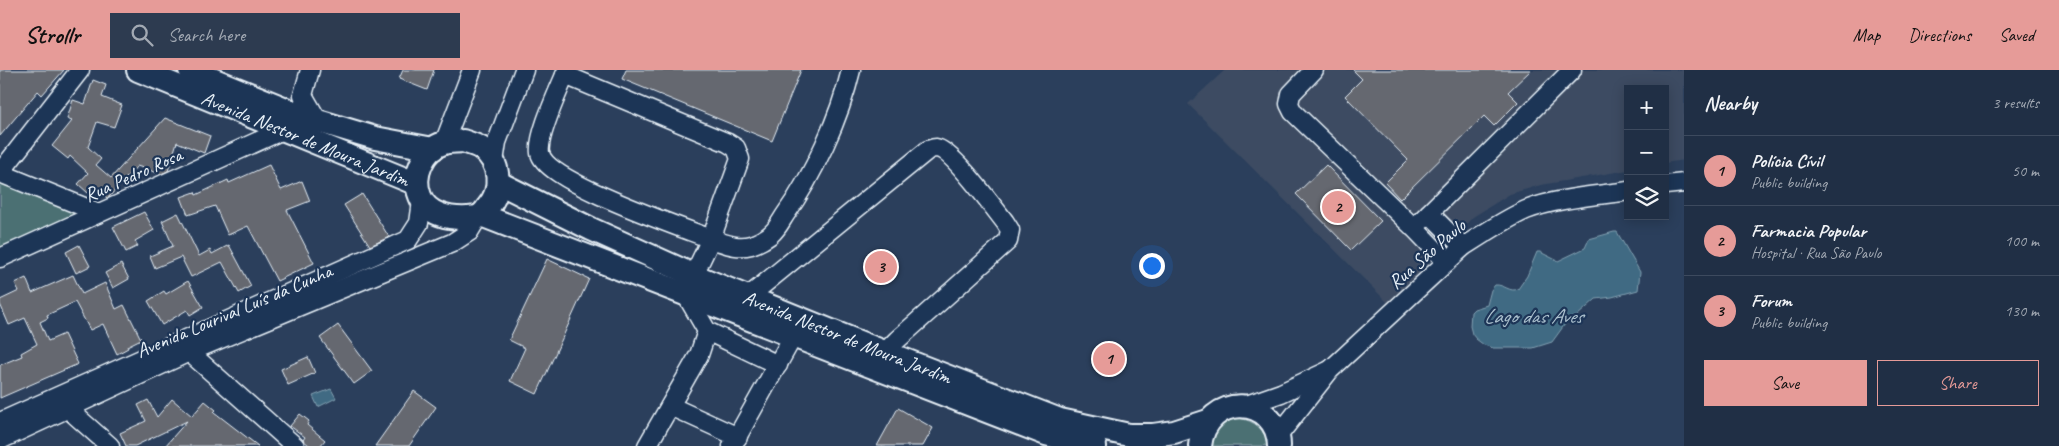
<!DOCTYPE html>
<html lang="en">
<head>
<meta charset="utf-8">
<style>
	:root { --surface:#202f45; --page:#2d3b50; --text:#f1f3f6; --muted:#a2a9b3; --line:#3d4a5e; --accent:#e69b98 }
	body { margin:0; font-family:Caveat,sans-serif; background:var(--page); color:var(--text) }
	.controls { position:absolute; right:15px; top:15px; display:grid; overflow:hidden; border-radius:0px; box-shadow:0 2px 12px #0003 }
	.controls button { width:45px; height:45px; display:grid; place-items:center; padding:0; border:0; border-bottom:1px solid var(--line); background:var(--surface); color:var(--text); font:25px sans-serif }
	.you { position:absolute; left:1151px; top:195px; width:18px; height:18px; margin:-12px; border:4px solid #fff; border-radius:50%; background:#1a73e8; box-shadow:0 0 0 8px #1a73e833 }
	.badge { display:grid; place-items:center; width:32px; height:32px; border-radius:50%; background:var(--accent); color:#111; font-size:16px; font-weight:700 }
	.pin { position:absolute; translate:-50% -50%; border:2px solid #fff; box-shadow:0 1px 5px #0006 }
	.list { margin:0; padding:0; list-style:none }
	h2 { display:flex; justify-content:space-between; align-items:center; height:65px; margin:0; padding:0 20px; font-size:21px }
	h2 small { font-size:16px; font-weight:400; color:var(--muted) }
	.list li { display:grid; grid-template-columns:32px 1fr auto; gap:15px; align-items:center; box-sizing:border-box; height:70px; padding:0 20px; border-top:1px solid var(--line) }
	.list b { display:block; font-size:19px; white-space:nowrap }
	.list p { margin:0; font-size:16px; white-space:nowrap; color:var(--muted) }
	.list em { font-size:16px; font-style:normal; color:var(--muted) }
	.actions { display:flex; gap:10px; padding:15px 20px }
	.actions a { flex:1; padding:11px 0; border:1px solid var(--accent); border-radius:0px; text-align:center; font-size:18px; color:var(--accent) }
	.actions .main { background:var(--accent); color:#111 }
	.icon { flex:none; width:28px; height:28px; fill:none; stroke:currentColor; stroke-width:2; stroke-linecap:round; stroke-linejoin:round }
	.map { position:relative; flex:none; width:1684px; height:376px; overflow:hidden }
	header { display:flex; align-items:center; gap:30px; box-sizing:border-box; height:70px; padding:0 25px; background:var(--accent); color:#111 }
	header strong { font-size:24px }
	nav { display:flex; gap:28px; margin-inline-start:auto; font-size:18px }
	.search { width:350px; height:45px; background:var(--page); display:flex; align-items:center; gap:12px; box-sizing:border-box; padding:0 18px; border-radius:0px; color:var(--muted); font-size:19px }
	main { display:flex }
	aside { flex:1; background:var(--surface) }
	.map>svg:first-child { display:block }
</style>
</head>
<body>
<header>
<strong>Strollr</strong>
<div class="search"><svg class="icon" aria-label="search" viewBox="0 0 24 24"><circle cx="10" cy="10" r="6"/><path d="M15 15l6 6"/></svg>Search here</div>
<nav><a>Map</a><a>Directions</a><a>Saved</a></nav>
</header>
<main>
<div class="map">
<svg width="1684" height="376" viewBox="0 0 1684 376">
	<rect width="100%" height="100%" fill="#2b3f5c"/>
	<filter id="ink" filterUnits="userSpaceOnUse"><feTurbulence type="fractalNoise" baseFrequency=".02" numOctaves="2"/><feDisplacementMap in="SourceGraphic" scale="10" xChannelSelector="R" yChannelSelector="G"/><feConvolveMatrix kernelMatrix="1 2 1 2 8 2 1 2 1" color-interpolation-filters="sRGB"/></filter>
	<g filter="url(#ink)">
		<path fill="#3c4b62" d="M1225 0H1684V90L1665 93V19H1628V100L1541 115 1510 124 1473 147 1389 234 1188 34Z"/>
		<g fill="#4b7073" stroke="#9ab0b6">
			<path d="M0 113 81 143 0 180Z"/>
			<path d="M1238 348C1256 351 1264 359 1269 376H1208C1213 360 1222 351 1238 348Z"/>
		</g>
		<g fill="#3f6b83" stroke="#83a1b2">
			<path d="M1614 162H1617L1640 202 1638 220 1612 227 1596 229 1577 246 1568 250 1552 272 1533 278H1493L1484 275 1476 269 1472 264 1470 256 1471 242 1474 239 1487 235 1491 220 1495 215C1504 214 1510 223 1518 219L1527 206 1537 182H1540L1558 191 1585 178 1589 169Z"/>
			<path d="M331 319 336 328 318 337 313 326Z"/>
		</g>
		<g fill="#65676f" stroke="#e8f1f8">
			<path d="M0 0H64L42 25 38 21 0 66Z"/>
			<path d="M403 0H434L427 20 399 9Z"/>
			<path d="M626 0H801L772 71 622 9Z"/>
			<path d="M1353 0H1531L1508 22 1518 32 1494 56 1484 46 1400 129 1385 113 1408 90 1345 26 1362 9Z"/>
			<path d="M93 10 106 15 102 27 122 35 114 57 97 52 88 77 101 89 96 95 111 108 165 48 210 66 204 83 177 72 168 101 161 104 137 96 109 127 107 128 94 116 88 123 78 114 88 103 70 86 68 89 52 76 72 51 67 49 73 30 85 34Z"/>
			<path d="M269 95 281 120 302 111 310 131 287 140 314 193 277 211 248 156 228 165 215 136 188 145 181 127 195 122 196 125 228 110 229 113Z"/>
			<path d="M1326 95 1381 151 1351 180 1296 124Z"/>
			<path d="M362 124 389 167 370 176 344 135Z"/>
			<path d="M144 142 154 160 135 171 138 176 126 182 113 157Z"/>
			<path d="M178 143 199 186 210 180 212 184 229 175 251 216 239 223 222 192 191 207 181 187 155 198 150 186 173 176 162 151Z"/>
			<path d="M79 175 90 196 76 203 66 182Z"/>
			<path d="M547 189 589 209 537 324 510 311 525 278 509 270Z"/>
			<path d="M121 194 129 209 113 218 105 203Z"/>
			<path d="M73 205 82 224 105 213 116 239 124 235 141 269 127 276 128 278 117 284 103 254 90 260 75 232 47 245 48 248 40 252 48 271 64 264 78 294 0 328V295L22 286 21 283 37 274 25 248 9 255 0 234V230L19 221 15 213 26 208 32 223Z"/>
			<path d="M188 211 203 237 190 245 187 240 162 255 148 231 164 221 166 224Z"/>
			<path d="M338 255 372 301 354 314 320 268Z"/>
			<path d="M308 287 315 303 288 315 281 299Z"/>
			<path d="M414 321 436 337 409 376H375Z"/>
			<path d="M172 329 192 346 205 331 216 340 214 342 258 376H165L187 351 135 376H126L120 363 146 351 138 335 148 330 157 347Z"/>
			<path d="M898 338 933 358 923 376H877Z"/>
			<path d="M300 344 309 351 307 355 325 370 320 376H310L303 370 305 367 290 356Z"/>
		</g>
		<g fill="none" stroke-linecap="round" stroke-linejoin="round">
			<g stroke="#e8f1f8" stroke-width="21">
				<g id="minor">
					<path d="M310 0 303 25 318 51"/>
					<path d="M567 0C560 18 537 65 540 83 546 112 681 157 711 169L685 223 707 261 699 285 647 376"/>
					<path d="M1314 0 1291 24 1289 34 1293 42 1414 158 1447 192"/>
					<path d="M565 5 728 73 736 78 740 89 711 169C725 173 736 179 751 175 757 173 767 168 771 164 777 159 781 151 785 145 813 106 840 47 851 0"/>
					<path d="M444 73 472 0"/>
					<path d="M494 92 497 72 524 0"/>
					<path d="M0 103 80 0"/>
					<path d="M0 103 99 143"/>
					<path d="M1665 115 1684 113"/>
					<path d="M1429 143 1463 177"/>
					<path d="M1414 158 1572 0"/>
					<path d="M0 188 283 60"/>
					<path d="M743 235 748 227 928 80C931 79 933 78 936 78 951 79 994 138 1005 152L1010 160 1008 171 897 270 885 282 880 291"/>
					<path d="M707 261 778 295"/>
					<path d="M189 282 295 376"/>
					<path d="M670 336 738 367"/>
					<path d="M1244 336 1281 323 1328 301"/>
					<path d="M67 338 110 376"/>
					<path d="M0 352 408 170 419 153 422 131"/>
					<path d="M1278 366 1330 300 1463 177C1483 164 1504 150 1526 140 1558 128 1594 126 1628 121"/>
					<path d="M0 370 189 282 452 173 469 162 478 147"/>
					<path d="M732 376 799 256"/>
				</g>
			</g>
			<g stroke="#e8f1f8" stroke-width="26">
				<g id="major">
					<path id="s1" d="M138 0 417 114"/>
					<path d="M190 0 308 48 375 68 433 79"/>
					<path d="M463 71C469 73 476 75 481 78 501 92 503 121 487 138 485 141 482 145 479 146 476 148 471 147 468 148 450 149 427 145 420 126 412 106 423 79 444 73 450 71 457 72 463 71Z"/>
					<path id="s2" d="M499 113 591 159 693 205 861 273 1060 350 1129 365H1153L1174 362 1208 351"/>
					<path d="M481 145 1046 364 1095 376"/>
					<path d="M1200 376C1206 321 1278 325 1279 376"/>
				</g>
			</g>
			<use href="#minor" stroke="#1d3557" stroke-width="18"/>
			<use href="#major" stroke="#1d3557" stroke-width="22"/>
		</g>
	</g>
	<g text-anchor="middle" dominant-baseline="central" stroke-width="4.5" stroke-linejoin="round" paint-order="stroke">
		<g font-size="20" fill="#e8f1f8" stroke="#1d3557">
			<text stroke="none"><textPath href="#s1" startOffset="181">Avenida Nestor de Moura Jardim</textPath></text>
			<text transform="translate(133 105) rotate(-24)">Rua Pedro Rosa</text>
			<text transform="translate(1427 184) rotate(-41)">Rua São Paulo</text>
			<text transform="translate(234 241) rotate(-23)">Avenida Lourival Luís da Cunha</text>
			<text stroke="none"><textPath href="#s2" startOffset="381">Avenida Nestor de Moura Jardim</textPath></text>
		</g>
		<g font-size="21" font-style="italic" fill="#adc2cf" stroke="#1d3557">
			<text x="1533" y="246">Lago das Aves</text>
		</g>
	</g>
</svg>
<div class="controls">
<button>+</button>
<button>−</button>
<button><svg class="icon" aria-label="layers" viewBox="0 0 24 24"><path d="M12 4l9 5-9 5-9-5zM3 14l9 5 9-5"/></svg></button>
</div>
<div class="you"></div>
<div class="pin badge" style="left:1109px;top:289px">1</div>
<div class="pin badge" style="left:1338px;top:137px">2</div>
<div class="pin badge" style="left:881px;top:197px">3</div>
</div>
<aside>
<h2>Nearby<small>3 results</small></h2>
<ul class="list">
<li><span class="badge">1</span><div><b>Polícia Cívil</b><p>Public building</p></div><em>50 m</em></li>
<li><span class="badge">2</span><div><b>Farmacia Popular</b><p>Hospital · Rua São Paulo</p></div><em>100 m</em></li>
<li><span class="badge">3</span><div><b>Forum</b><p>Public building</p></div><em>130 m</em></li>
</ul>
<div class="actions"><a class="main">Save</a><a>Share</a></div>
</aside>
</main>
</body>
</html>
